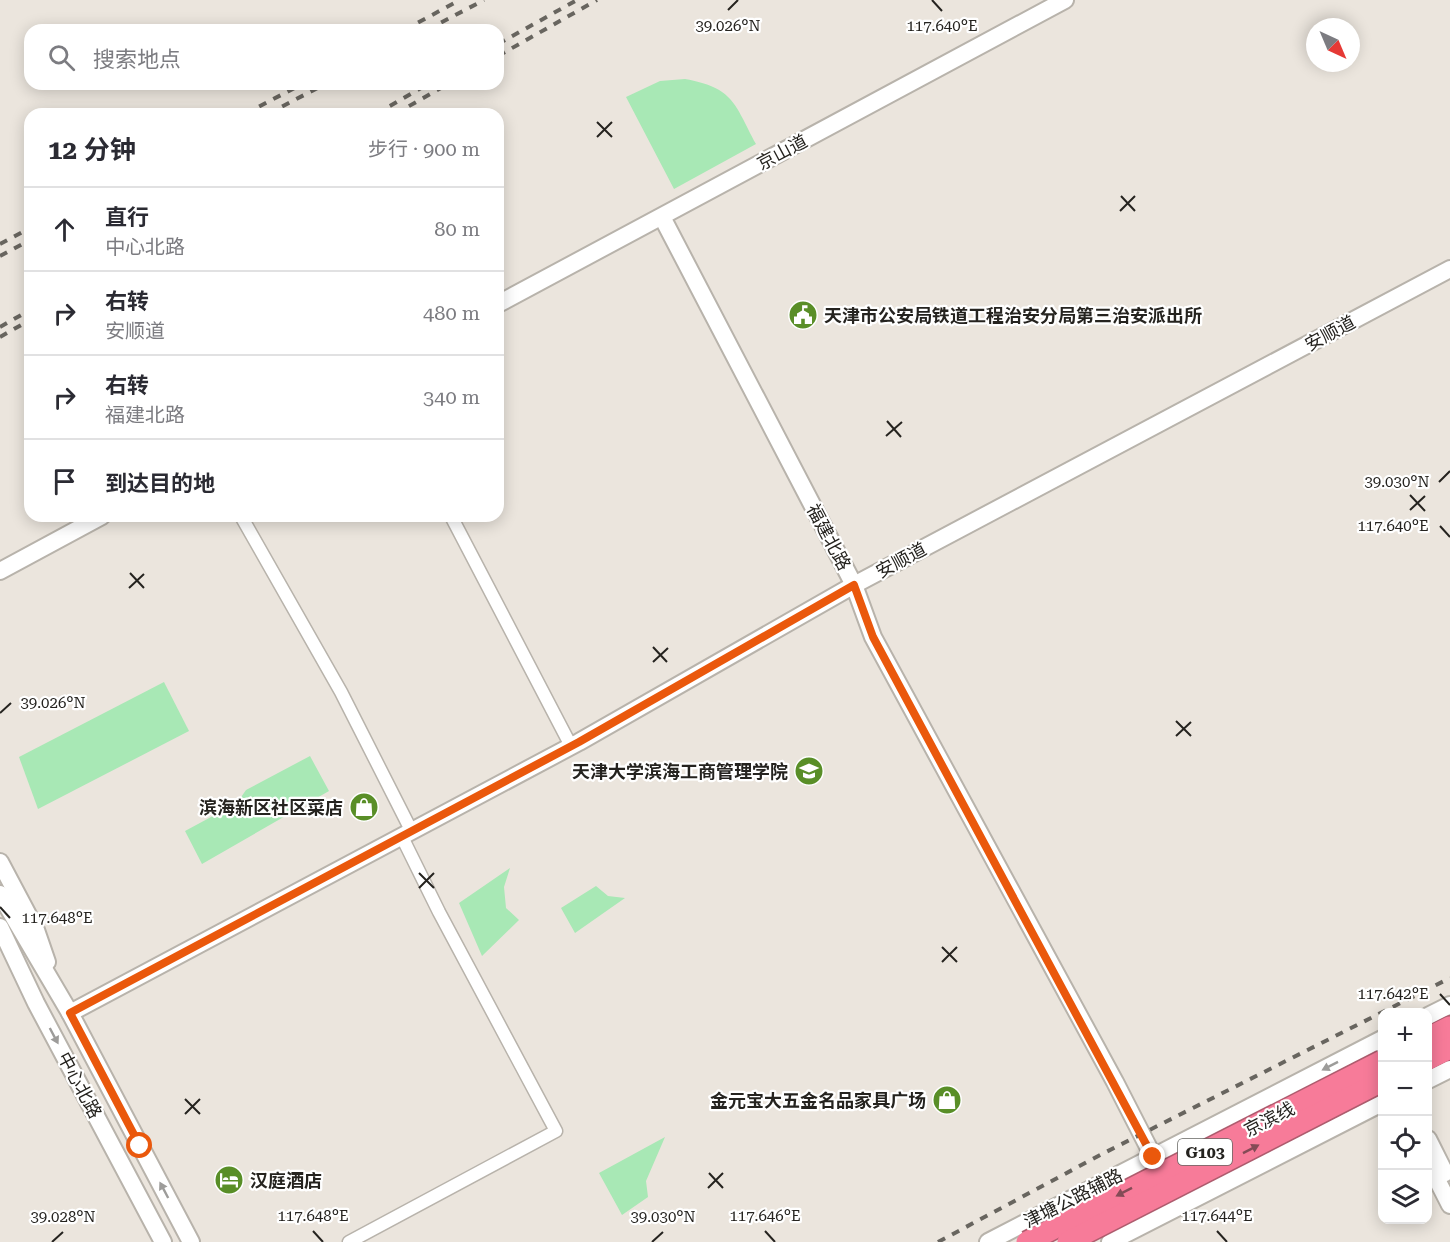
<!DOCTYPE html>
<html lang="zh">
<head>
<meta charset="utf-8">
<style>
	:root { --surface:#fff; --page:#f2f2f3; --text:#2b2b33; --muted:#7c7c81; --line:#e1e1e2 }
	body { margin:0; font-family:"Roboto Serif","Noto Sans SC",serif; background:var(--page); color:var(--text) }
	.controls { position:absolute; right:18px; bottom:18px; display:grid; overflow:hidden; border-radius:12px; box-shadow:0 3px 15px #0003 }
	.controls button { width:54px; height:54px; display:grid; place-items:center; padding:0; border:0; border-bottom:2px solid var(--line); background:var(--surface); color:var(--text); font:30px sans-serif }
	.compass { position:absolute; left:1306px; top:18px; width:54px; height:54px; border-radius:50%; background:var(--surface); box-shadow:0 3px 15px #0003; rotate:136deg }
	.stop { position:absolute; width:18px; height:18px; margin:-14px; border:4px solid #ea580c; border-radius:50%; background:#fff }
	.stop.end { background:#ea580c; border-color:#fff; box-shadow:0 2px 6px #0008 }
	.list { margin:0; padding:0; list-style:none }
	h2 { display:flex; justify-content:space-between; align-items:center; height:78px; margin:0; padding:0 24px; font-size:26px }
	h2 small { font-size:20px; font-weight:400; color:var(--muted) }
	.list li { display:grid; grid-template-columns:39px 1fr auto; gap:18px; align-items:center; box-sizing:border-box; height:84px; padding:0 24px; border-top:2px solid var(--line) }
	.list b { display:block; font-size:22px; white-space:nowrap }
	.list p { margin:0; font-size:20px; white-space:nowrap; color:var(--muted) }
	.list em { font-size:20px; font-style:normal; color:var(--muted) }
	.icon { flex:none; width:33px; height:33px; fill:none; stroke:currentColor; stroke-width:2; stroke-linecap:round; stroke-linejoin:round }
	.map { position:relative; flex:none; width:1450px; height:1242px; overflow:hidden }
	.search { position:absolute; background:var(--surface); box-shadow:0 3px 15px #0003; left:24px; top:24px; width:480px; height:66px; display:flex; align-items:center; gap:15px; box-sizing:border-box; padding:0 21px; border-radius:18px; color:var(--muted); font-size:22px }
	.panel { position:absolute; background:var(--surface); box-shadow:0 3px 15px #0003; left:24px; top:108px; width:480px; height:414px; border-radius:18px }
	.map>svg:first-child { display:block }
</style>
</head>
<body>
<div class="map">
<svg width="1450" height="1242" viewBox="0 0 1450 1242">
	<rect width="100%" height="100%" fill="#ebe5dd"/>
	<g fill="#a8e8b5">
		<path d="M685 79C734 88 734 103 756 144L674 189 626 97 660 81Z"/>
		<path d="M164 682 189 731 38 809 19 757Z"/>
		<path d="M310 756 329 791 202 864 185 831 237 803 246 790Z"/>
		<path d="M510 868 504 887 506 908 519 920 482 956 459 903Z"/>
		<path d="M596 886 608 896 625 898 575 933 561 908Z"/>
		<path d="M665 1137 646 1181 648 1197 622 1215 599 1173Z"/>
	</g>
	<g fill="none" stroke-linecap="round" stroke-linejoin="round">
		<g stroke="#b8b3ab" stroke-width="15">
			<g id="street">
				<path d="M241 516 341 692 412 832"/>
				<path d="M451 516 571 746"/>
				<path d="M349 1242 556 1131 439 912 402 837"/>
			</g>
		</g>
		<g stroke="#b8b3ab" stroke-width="20">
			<g id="secondary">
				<path d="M662 217 854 585 873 637 1115 1082 1179 1207"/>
				<path d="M498 304 1065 0"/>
				<path d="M0 571 102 516"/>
				<path d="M0 862 36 930 47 962"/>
				<path d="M0 894 70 1013 191 1242"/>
				<path d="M0 927 36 1003 163 1242"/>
				<path d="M70 1013 579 742 854 585 1450 269"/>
				<path d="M1428 1016 1450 1005"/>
				<path d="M1428 1080 1450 1069"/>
				<path d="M1428 1139 1445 1173"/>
				<path d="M1428 1162 1450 1205"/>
				<path d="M988 1242 1382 1039"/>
				<path d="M1110 1242 1382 1103"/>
			</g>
		</g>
		<g stroke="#ae5c6e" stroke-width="24">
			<g id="highway">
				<path d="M1428 1038 1450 1027"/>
				<path d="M1428 1059 1450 1048"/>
			</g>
		</g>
		<use href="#street" stroke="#fff" stroke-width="12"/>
		<use href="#secondary" stroke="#fff" stroke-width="16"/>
		<use href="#highway" stroke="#f77b99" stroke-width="21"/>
		<g stroke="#68655f" stroke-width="4" stroke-dasharray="8 8" stroke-linecap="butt">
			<path d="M404 30 460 0"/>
			<path d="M427 30 484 0"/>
			<path d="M498 44 577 0"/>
			<path d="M498 56 597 0"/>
			<path d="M245 114 302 84"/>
			<path d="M268 114 325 84"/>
			<path d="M376 114 428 84"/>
			<path d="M395 114 448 84"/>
			<path d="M0 244 30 228"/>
			<path d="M0 256 30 240"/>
			<path d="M0 327 30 310"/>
			<path d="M0 337 30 320"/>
			<path d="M938 1242 1102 1154 1450 978"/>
		</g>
		<g stroke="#ae5c6e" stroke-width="24" stroke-linecap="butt">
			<g id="highway-bridge">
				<path d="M1027 1242 1382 1061"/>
				<path d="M1068 1242 1382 1081"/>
			</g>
		</g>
		<use href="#highway-bridge" stroke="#f77b99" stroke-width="21"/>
	</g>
	<defs><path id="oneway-solid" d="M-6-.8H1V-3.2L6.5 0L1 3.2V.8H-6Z" transform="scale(1.5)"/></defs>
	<g fill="#9d9c9a">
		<use href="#oneway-solid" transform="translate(54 1036) rotate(62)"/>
		<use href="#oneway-solid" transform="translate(1330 1066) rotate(153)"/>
		<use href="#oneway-solid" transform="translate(164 1190) rotate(-118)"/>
	</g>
	<g fill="#844b56">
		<use href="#oneway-solid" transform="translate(1251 1149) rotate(-27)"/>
		<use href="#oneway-solid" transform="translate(1124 1192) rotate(153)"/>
	</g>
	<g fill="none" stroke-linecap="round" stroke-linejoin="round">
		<path stroke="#ea580c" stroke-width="8" d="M140 1146 70 1013 579 742 854 585 873 637 1153 1157"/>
	</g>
	<path fill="none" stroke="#25231f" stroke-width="2" d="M932 0 942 11M728 10 738 0M597 122 612 137M597 137 612 122M1121 196 1135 211M1120 211 1135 196M887 421 901 437M886 436 902 422M1439 482 1450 471M1410 495 1425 511M1410 510 1425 496M1440 526 1450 537M130 573 144 588M129 588 144 574M653 647 667 662M653 662 668 648M0 713 11 703M1176 721 1191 736M1176 736 1191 722M419 873 434 888M419 888 434 873M0 907 10 918M942 947 957 962M942 962 957 947M1440 994 1450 1005M185 1099 200 1114M185 1114 200 1099M709 1173 723 1188M708 1188 723 1173M313 1231 323 1242M765 1231 775 1242M1217 1231 1227 1242M52 1242 63 1232M652 1242 663 1232"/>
	<defs>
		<g id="civic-disc" transform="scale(1.5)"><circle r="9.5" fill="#598e27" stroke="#fff"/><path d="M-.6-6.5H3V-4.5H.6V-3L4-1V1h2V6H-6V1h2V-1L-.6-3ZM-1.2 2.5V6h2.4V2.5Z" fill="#fff"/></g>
		<g id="university-disc" transform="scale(1.5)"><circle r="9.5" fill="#598e27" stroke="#fff"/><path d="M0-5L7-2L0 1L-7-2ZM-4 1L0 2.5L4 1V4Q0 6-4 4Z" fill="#fff"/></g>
		<g id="shop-disc" transform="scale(1.5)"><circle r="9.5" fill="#598e27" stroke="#fff"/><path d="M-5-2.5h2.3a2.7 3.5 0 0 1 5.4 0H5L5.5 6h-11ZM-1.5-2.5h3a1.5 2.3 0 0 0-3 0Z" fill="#fff"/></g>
		<g id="hotel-disc" transform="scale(1.5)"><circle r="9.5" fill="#598e27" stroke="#fff"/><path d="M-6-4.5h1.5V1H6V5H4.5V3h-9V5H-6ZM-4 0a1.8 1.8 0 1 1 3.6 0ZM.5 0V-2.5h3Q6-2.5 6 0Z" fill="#fff"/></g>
	</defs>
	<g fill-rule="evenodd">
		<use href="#civic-disc" x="803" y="315"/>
		<use href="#university-disc" x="809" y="771"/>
		<use href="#shop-disc" x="364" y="807"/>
		<use href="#shop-disc" x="947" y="1100"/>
		<use href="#hotel-disc" x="229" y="1180"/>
	</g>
	<g text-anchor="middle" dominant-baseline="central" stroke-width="4.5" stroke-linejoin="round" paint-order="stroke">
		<rect fill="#fff" stroke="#666562" stroke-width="1.5" x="1178" y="1139" width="54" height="26" rx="4.5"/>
		<g font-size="16" font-weight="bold" fill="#25231f">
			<text x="1205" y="1152">G103</text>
		</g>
		<g font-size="18" fill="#25231f" stroke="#fff">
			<text transform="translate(782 152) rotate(-28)">京山道</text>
			<text transform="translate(1330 333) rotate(-28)">安顺道</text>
			<text transform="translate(829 537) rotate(62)">福建北路</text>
			<text transform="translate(901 560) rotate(-28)">安顺道</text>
			<text transform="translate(80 1085) rotate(62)">中心北路</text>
			<text transform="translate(1269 1119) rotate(-27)">京滨线</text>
			<text transform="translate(1073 1198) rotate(-27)">津塘公路辅路</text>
		</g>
		<g font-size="18" font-weight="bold" fill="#25231f" stroke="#fff" text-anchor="end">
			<text x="824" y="315" text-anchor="start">天津市公安局铁道工程治安分局第三治安派出所</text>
			<text x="788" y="771">天津大学滨海工商管理学院</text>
			<text x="343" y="807">滨海新区社区菜店</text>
			<text x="926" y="1100">金元宝大五金名品家具广场</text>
			<text x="250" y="1180" text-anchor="start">汉庭酒店</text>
		</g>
	</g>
	<g font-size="15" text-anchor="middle" fill="#25231f" stroke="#fff" stroke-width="4.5" stroke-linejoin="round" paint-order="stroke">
		<text x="728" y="31">39.026°N</text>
		<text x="942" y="31">117.640°E</text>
		<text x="1397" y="487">39.030°N</text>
		<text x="1393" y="531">117.640°E</text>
		<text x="53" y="708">39.026°N</text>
		<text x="57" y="923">117.648°E</text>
		<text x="1393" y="999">117.642°E</text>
		<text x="313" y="1221">117.648°E</text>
		<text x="765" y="1221">117.646°E</text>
		<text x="1217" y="1221">117.644°E</text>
		<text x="63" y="1222">39.028°N</text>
		<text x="663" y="1222">39.030°N</text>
	</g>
</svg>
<div class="controls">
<button>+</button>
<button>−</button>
<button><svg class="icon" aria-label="locate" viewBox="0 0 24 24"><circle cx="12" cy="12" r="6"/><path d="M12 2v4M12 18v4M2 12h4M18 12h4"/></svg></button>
<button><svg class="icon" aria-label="layers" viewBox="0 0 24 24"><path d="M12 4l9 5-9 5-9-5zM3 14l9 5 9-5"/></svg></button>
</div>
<svg class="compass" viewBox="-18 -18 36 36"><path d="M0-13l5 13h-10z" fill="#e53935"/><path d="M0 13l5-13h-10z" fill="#7c7c81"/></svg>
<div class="stop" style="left:140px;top:1146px"></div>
<div class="stop end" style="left:1153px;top:1157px"></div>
<div class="search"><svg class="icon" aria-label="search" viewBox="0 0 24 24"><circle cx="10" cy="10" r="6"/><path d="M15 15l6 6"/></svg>搜索地点</div>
<section class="panel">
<h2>12 分钟<small>步行 · 900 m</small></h2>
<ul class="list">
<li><svg class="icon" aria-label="ahead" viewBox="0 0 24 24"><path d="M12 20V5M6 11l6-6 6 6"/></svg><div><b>直行</b><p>中心北路</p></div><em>80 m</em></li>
<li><svg class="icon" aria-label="right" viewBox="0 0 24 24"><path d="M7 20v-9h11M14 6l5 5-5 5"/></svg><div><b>右转</b><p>安顺道</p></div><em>480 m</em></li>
<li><svg class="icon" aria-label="right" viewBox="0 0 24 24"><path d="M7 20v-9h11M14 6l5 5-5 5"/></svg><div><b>右转</b><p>福建北路</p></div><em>340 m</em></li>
<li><svg class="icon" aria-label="arrive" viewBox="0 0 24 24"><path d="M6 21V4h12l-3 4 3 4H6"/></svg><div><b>到达目的地</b></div></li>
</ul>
</section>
</div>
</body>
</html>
